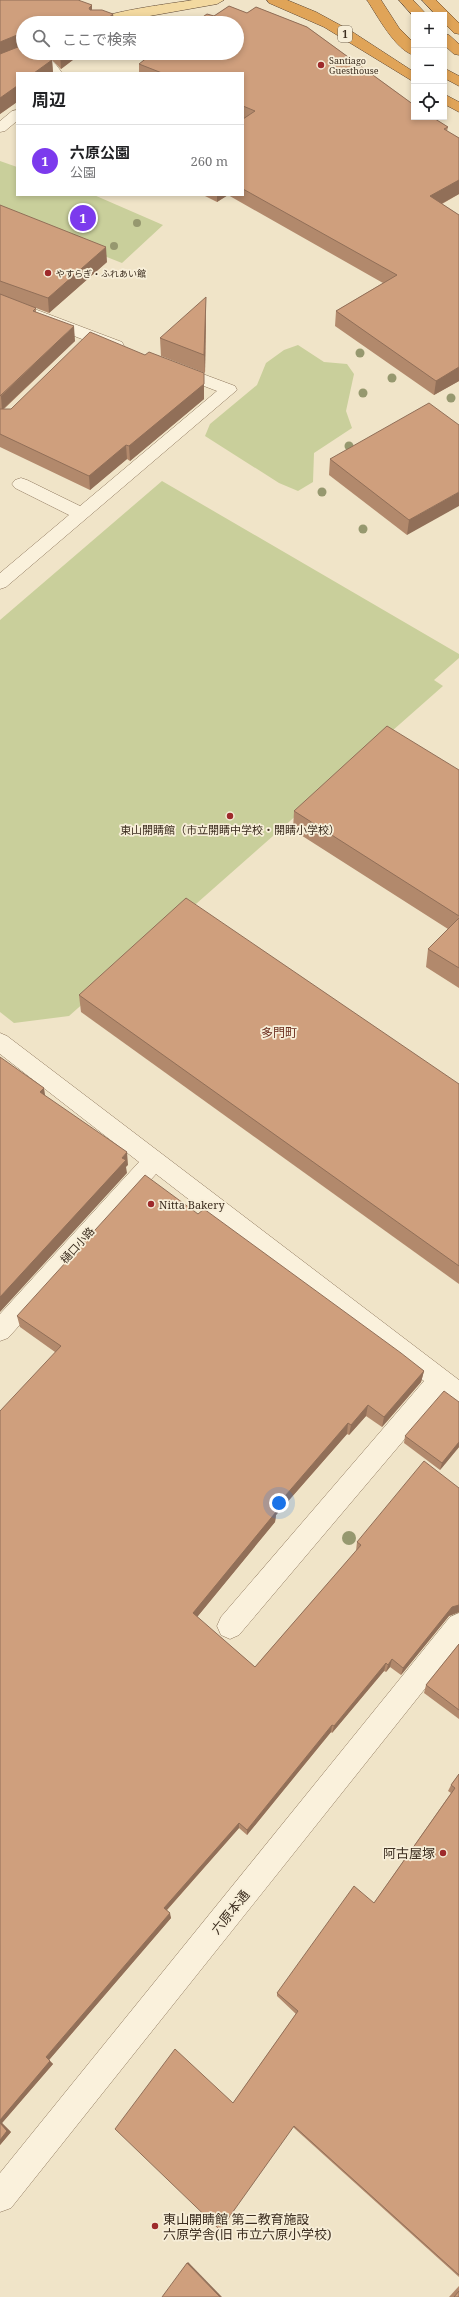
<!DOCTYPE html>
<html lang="ja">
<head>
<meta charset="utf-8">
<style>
	:root { --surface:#fff; --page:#f2f2f2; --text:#202124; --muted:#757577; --line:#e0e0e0; --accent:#7c3aed }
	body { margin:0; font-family:"Noto Serif","Noto Sans JP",serif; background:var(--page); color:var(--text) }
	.controls { position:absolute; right:12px; top:12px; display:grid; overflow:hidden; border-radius:0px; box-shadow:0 2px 6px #0003 }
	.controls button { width:36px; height:36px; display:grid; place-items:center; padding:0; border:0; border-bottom:1px solid var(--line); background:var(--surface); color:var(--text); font:20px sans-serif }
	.you { position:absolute; left:279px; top:1503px; width:14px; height:14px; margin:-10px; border:3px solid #fff; border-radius:50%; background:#1a73e8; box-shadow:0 0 0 6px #1a73e833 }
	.badge { display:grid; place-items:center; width:26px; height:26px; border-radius:50%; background:var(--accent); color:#fff; font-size:13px; font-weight:700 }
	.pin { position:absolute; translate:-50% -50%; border:2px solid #fff; box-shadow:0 1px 4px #0006 }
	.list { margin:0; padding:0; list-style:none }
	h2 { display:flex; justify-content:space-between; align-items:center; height:52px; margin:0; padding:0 16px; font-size:17px }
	h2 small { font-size:13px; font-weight:400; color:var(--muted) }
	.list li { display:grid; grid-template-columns:26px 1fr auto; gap:12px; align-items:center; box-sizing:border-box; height:72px; padding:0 16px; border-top:1px solid var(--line) }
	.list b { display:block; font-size:15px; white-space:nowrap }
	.list p { margin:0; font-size:13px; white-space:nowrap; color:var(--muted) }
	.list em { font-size:13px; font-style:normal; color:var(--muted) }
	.icon { flex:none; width:22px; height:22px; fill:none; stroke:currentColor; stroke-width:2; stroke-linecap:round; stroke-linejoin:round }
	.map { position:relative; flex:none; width:459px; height:2297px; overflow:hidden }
	.search { position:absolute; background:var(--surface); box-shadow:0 2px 6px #0003; left:16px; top:16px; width:228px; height:44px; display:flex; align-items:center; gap:10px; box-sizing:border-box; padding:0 14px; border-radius:22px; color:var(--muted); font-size:15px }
	.panel { position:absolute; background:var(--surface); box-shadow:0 2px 6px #0003; left:16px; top:72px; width:228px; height:124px; border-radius:0px }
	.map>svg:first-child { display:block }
</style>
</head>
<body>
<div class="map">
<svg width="459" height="2297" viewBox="0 0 459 2297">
	<rect width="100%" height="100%" fill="#f0e4c8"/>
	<g fill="#c9cf9b">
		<path d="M0 161 17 167V195H94L163 225 122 263 41 231 0 211Z"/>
		<path d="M298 345 324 362 347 364 354 374 346 411 352 428 314 453 313 482 298 491 279 483 205 436 210 424 257 385 266 363 284 350Z"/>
		<path d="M162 481 459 654V658L434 680 443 686 69 1016 14 1023 0 1012V620Z"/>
	</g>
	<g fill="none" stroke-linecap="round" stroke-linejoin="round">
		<g stroke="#8d765c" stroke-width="1">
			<g id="minor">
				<path d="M24 53C43 53 51 56 62 73H47Z"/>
				<path d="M17 110V121L5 131 0 132V121L12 111Z"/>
				<path d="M0 296 122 342 124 346 122 350H110L0 307Z"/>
				<path d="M176 364 235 386 237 390 6 587 0 589V573L69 515 15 488 12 484 15 480 21 478 27 480 80 506 217 391 170 373 168 369 170 365Z"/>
				<path d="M0 1033 7 1036 459 1380V1405L442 1395 239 1635 230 1639 221 1635 217 1626 221 1617 424 1381 156 1174 8 1338 0 1341V1314L139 1162 0 1054Z"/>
				<path d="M459 1613V1646L11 2208 0 2212V2173L450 1617Z"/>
			</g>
		</g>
		<g stroke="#5b4430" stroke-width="1">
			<path id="major" d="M193 0H224L217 4 110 23H91C99 12 176 3 193 0Z"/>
		</g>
		<g stroke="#5b4430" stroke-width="1">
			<g id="highway">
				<path d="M267 0H287L316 12 351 31 414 72V82L324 27 269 3Z"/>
				<path d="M367 0H381L399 28 414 43V55C396 51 377 15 367 0Z"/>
				<path d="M399 0H413L427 15 414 17Z"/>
				<path d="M422 0H436L459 23V34L454 33 444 23V15H436Z"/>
				<path d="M444 34 449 35 459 44V55L454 54 444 45Z"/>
				<path d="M444 68 459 76V86L444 78Z"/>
				<path d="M444 94 459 102V112L444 104Z"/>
			</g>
		</g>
		<use href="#minor" fill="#faf1dc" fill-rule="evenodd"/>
		<use href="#major" fill="#f3d9a0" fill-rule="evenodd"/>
		<use href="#highway" fill="#e0a458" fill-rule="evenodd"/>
	</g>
	<g fill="#96986f">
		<circle cx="137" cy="223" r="4"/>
		<circle cx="114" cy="246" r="4"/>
		<circle cx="360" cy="353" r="4.5"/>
		<circle cx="392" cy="378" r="4.5"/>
		<circle cx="363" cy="393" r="4.5"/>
		<circle cx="451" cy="398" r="4.5"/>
		<circle cx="349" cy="446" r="4.5"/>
		<circle cx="322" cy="492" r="4.5"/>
		<circle cx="363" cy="529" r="4.5"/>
		<circle cx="349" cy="1538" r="7"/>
	</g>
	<g fill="#b2896c" fill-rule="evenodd">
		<path d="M0 0 92 5V10L113 14 114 23H23V53H82L61 69 52 60 53 73H17V102L0 114ZM38 54 47 55 51 60 45 59Z"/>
		<path d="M229 6 247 13 256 7 307 27 414 105V117H432L448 127 447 131 459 138V194L442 204 459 215V381L434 395 335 326 336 311 383 283 228 195 217 202 203 195H243V73H139V64L153 53H237V23H194L207 14 214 16Z"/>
		<path d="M0 205 107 262 49 313 36 308V312L75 341 4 409H11L145 355 204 373V399L130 461 127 459 90 490 0 447Z"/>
		<path d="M206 315 205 373 161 356 160 338Z"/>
		<path d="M459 425 407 535 329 475 330 459Z"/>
		<path d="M459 770V988L426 967 428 949 448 929 293 830 294 811Z"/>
		<path d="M79 995 459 1084V1284L81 1012Z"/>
		<path d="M198 1214 424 1371 421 1382 382 1427 366 1416 349 1435 347 1434 276 1515 275 1522 197 1617 255 1667 356 1551 357 1542 459 1488V1612L449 1616 401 1675 390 1667 386 1672 384 1671 332 1733 331 1732 247 1835 239 1828 167 1910 171 1918 49 2060 53 2064 2 2123 11 2132 0 2145 55 1352 20 1327 17 1316Z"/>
		<path d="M459 1402V1447L440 1470 404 1443 405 1436Z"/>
		<path d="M459 1644V1719L424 1693 426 1685Z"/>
		<path d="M459 1774V2277L293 2127 233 2103 296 2014 277 1996V1993L374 1903 451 1793 448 1791 451 1785Z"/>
		<path d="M459 2286V2297H449Z"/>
	</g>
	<g fill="#916f58">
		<path d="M92 5V20L89 8Z"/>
		<path d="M113 14 114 23H102Z"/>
		<path d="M22 33 23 48 0 57V42Z"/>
		<path d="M61 53H82L61 69 60 54Z"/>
		<path d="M52 60 53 73H34Z"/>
		<path d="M17 86V102L0 114V98Z"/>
		<path d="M459 180V194L428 211 430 196Z"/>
		<path d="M217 195H228L217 202Z"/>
		<path d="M106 247 107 262 49 313 48 298Z"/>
		<path d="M206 297V315L205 373 204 355Z"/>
		<path d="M74 326 75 341 2 410 1 396Z"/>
		<path d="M459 367V381L434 395 436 381Z"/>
		<path d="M204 373V399L130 461 129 446Z"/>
		<path d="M126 445 127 459 90 490 89 476Z"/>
		<path d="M459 492V506L407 535 409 520Z"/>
		<path d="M44 1088 46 1101 40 1092Z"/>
		<path d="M127 1152 128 1165 126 1167 127 1173 0 1312V1297Z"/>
		<path d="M424 1371 421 1382 382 1427 384 1417Z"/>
		<path d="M368 1405 366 1416 349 1435 351 1425Z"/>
		<path d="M348 1423 347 1434 276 1515 275 1522 193 1622V1613L273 1510Z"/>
		<path d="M459 1442V1447L440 1470 442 1463Z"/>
		<path d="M459 1605V1612L449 1616 401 1675 403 1668 452 1607Z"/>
		<path d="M392 1659 390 1667 386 1672 388 1665Z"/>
		<path d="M386 1663 384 1671 332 1733 334 1726Z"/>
		<path d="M332 1725 331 1732 247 1835V1830Z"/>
		<path d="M239 1823V1828L165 1912 164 1908Z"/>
		<path d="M170 1913 171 1918 49 2060 53 2064 2 2123 11 2132 0 2145V2120L46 2057Z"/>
		<path d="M188 2262 222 2297H220L187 2263Z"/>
	</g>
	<g fill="#cf9f7d" stroke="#916f58">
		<path d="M0 0H78L92 5 89 8 90 10H102L113 14 102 23H23V36L22 33 0 42Z"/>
		<path d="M229 6 247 13 256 7 307 27 414 105V117H432L448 127 444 129 459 138V180L430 196 459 215V367L436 381 336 311 397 275 243 189V119L255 111 243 106V73H162L139 64 153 53H237V23H194L207 14 214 16Z"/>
		<path d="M23 45V53H37L45 59 52 60 34 73H17V86L0 98V54Z"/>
		<path d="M0 205 106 247 48 298 0 281Z"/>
		<path d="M0 294 36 308 33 311 74 326 0 396Z"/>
		<path d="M206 297 204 355 160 338Z"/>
		<path d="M90 332 145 355 149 352 204 373V384L129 446 126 445 89 476 0 434V409H11Z"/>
		<path d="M429 403 459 425V492L409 520 330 459Z"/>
		<path d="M387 726 459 770V916L294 811Z"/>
		<path d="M186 898 459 1084V1266L79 995Z"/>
		<path d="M459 918V968L428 949Z"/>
		<path d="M0 1057 44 1088 40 1092 127 1152 122 1158 126 1160 0 1297Z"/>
		<path d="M145 1175 198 1214 204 1209 401 1353 424 1371 384 1417 368 1405 351 1425 348 1423 273 1510 276 1512 193 1613 255 1667 361 1545 357 1542 424 1461 459 1488V1605L452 1607 403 1668 392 1659 388 1665 386 1663 334 1726 332 1725 247 1830 239 1823 164 1908 170 1913 46 2057 50 2061 0 2120V1411L61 1346 17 1316Z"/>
		<path d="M444 1391 459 1402V1442L442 1463 405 1436Z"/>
		<path d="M459 1644V1710L426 1685Z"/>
		<path d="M459 1774V2275L294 2126 220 2230 115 2129 175 2049 233 2103 298 2011 277 1993 354 1886 374 1903 455 1788 451 1785Z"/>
		<path d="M0 2123 7 2131 0 2140Z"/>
		<path d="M187 2263 220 2297H162Z"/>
		<path d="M459 2291V2297H454Z"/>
	</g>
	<g fill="#9e2a2b" stroke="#f7eed8" stroke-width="1.5">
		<circle cx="321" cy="65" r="4"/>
		<circle cx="48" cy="273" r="4"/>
		<circle cx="230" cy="816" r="4"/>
		<circle cx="151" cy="1204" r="4"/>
		<circle cx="443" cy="1853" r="4"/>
		<circle cx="155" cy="2226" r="4"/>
	</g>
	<g text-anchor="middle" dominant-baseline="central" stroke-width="3.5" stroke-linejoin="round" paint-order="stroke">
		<g font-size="9" fill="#3d2e20" stroke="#f7eed8" text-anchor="start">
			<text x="329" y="60">Santiago<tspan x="329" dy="10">Guesthouse</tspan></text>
			<text x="56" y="273">やすらぎ・ふれあい館</text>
		</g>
		<rect fill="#f7eed8" stroke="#756857" stroke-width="1" x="338" y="26" width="14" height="16" rx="3"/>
		<g font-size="10" font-weight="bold" fill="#3d2e20">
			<text x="345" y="34">1</text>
		</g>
		<g font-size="11" fill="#3d2e20" stroke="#f7eed8">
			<text x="230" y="829">東山開睛館（市立開睛中学校・開睛小学校）</text>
			<text x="159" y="1204" text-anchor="start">Nitta Bakery</text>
		</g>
		<g font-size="11" fill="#3d2e20" stroke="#f7eed8">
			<text transform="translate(77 1245) rotate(-48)">樋口小路</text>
		</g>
		<g font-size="12" fill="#6b2e1e" stroke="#f7eed8">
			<text x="279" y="1032">多門町</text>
		</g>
		<g font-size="13" fill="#3d2e20" stroke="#f7eed8" text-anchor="end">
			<text x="435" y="1853">阿古屋塚</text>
			<text x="163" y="2219" text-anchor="start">東山開睛館 第二教育施設<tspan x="163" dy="15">六原学舎(旧 市立六原小学校)</tspan></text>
		</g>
		<g font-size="13" fill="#3d2e20" stroke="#f7eed8">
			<text transform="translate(230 1912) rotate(-51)">六原本通</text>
		</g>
	</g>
</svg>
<div class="controls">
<button>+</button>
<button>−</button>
<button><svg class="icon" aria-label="locate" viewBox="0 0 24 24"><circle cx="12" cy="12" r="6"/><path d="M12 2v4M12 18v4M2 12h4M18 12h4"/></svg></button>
</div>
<div class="you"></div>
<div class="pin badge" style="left:83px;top:218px">1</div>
<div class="search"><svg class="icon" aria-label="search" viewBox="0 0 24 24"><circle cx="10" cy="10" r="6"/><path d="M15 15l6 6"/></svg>ここで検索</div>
<section class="panel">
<h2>周辺<small></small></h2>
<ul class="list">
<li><span class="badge">1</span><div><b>六原公園</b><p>公園</p></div><em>260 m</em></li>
</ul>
</section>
</div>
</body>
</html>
